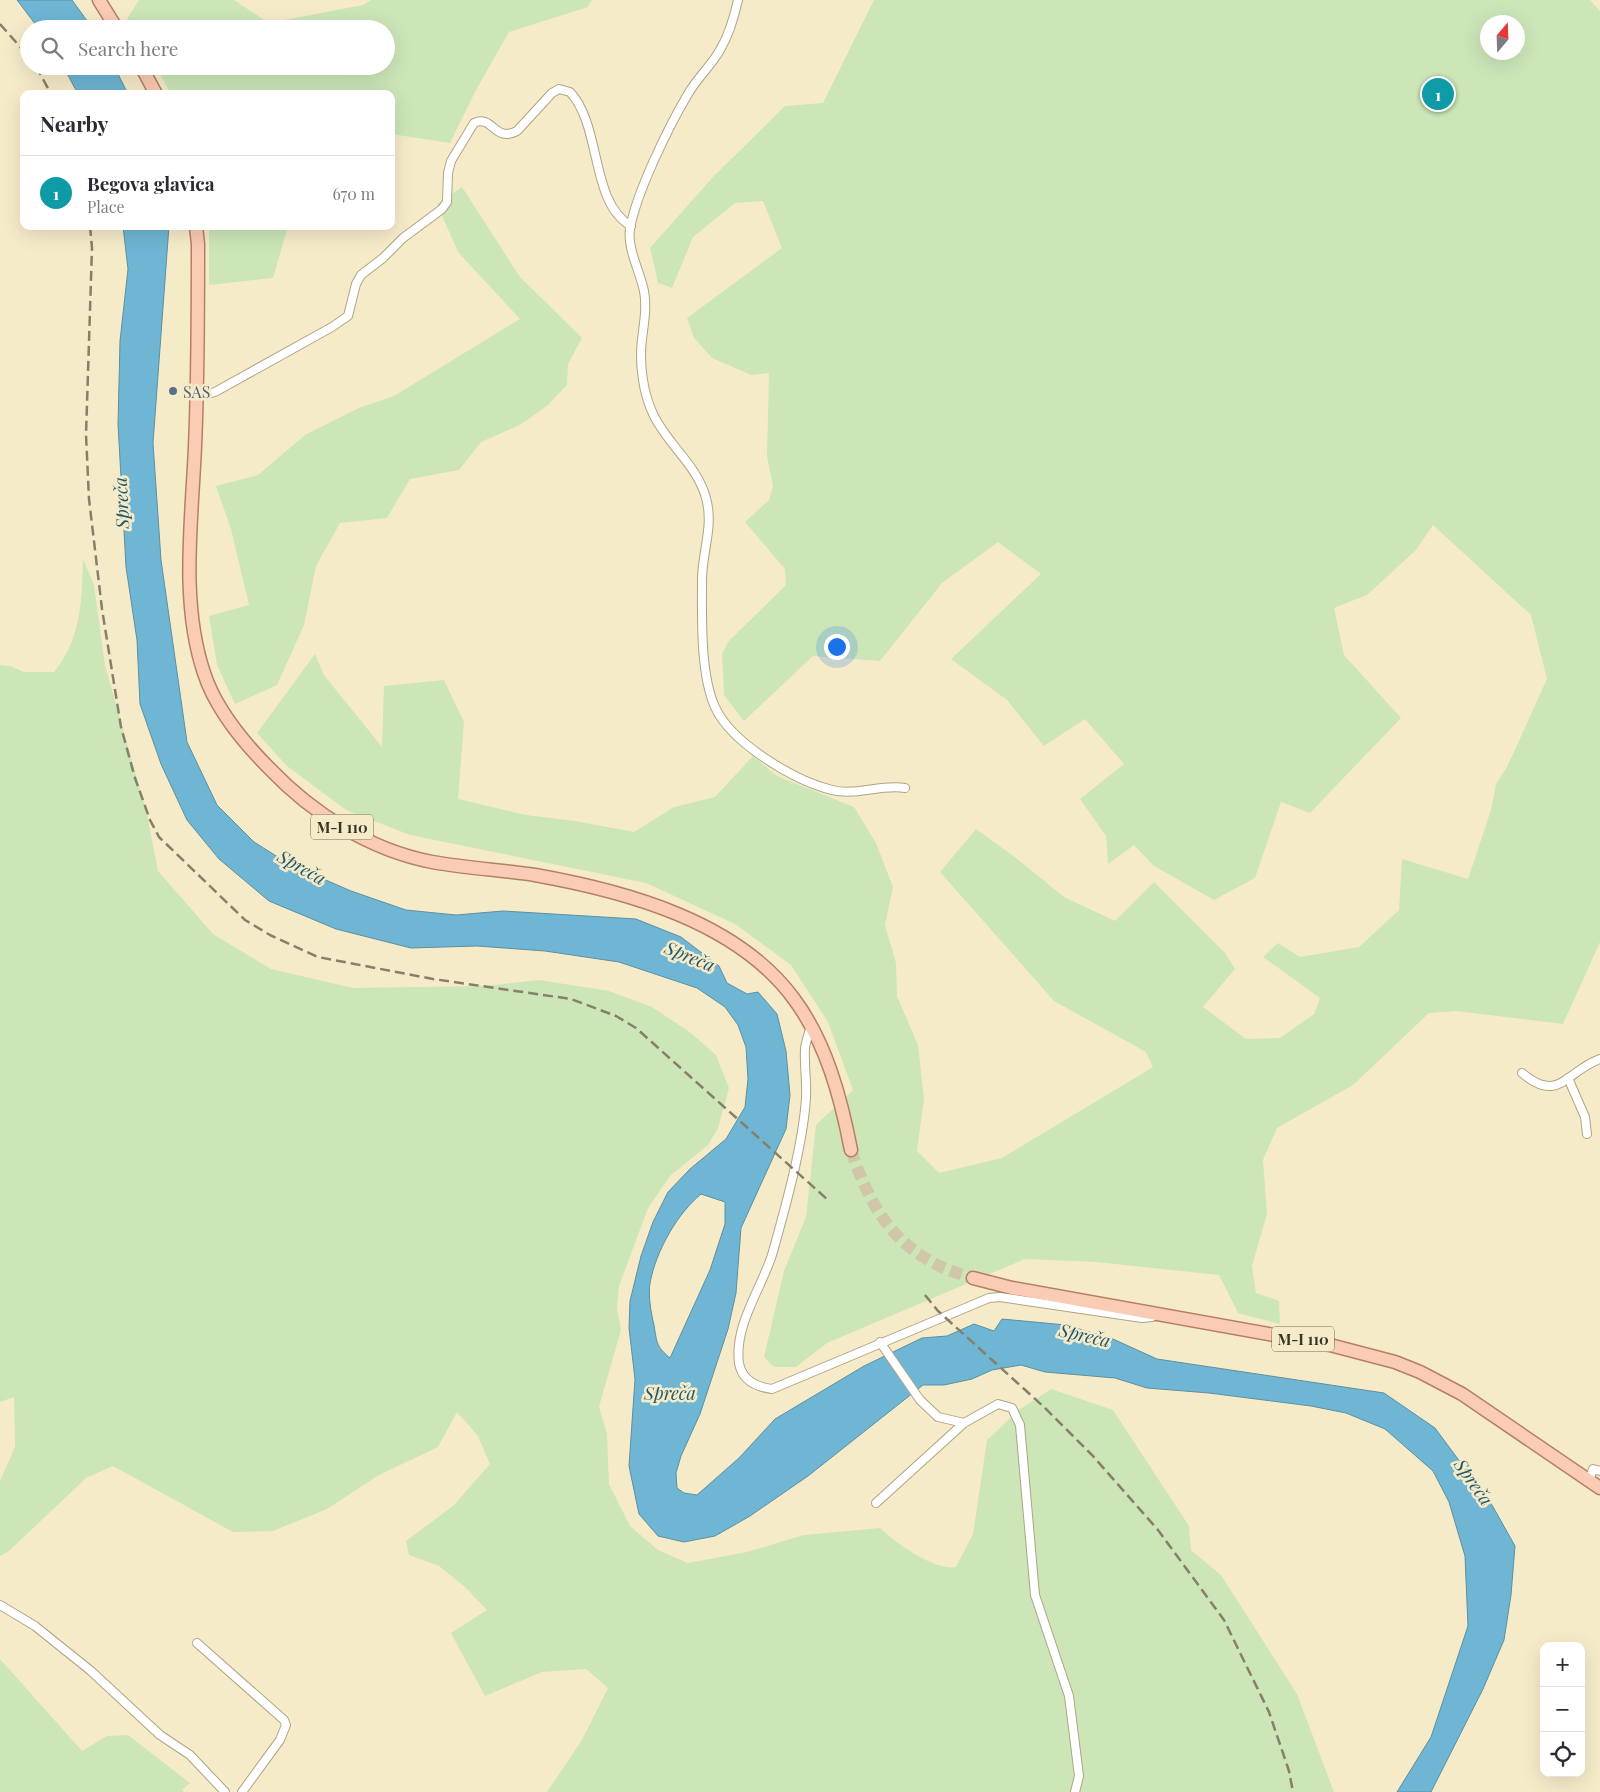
<!DOCTYPE html>
<html lang="en">
<head>
<meta charset="utf-8">
<style>
	:root { --surface:#fff; --page:#f2f2f3; --text:#2b2b33; --muted:#7c7c81; --line:#e1e1e2; --accent:#ea580c }
	body { margin:0; font-family:"Playfair Display",serif; background:var(--page); color:var(--text) }
	.controls { position:absolute; right:15px; bottom:15px; display:grid; overflow:hidden; border-radius:10px; box-shadow:0 5px 20px #0002 }
	.controls button { width:45px; height:45px; display:grid; place-items:center; padding:0; border:0; border-bottom:1px solid var(--line); background:var(--surface); color:var(--text); font:25px sans-serif }
	.compass { position:absolute; left:1480px; top:15px; width:45px; height:45px; border-radius:50%; background:var(--surface); box-shadow:0 5px 20px #0002; rotate:19deg }
	.you { position:absolute; left:836px; top:646px; width:18px; height:18px; margin:-12px; border:4px solid #fff; border-radius:50%; background:#1a73e8; box-shadow:0 0 0 8px #1a73e833 }
	.badge { display:grid; place-items:center; width:32px; height:32px; border-radius:50%; background:var(--accent); color:#fff; font-size:16px; font-weight:700 }
	.pin { position:absolute; translate:-50% -50%; border:2px solid #fff; box-shadow:0 1px 5px #0006 }
	.list { margin:0; padding:0; list-style:none }
	h2 { display:flex; justify-content:space-between; align-items:center; height:65px; margin:0; padding:0 20px; font-size:21px }
	h2 small { font-size:16px; font-weight:400; color:var(--muted) }
	.list li { display:grid; grid-template-columns:32px 1fr auto; gap:15px; align-items:center; box-sizing:border-box; height:75px; padding:0 20px; border-top:1px solid var(--line) }
	.list b { display:block; font-size:19px; white-space:nowrap }
	.list p { margin:0; font-size:16px; white-space:nowrap; color:var(--muted) }
	.list em { font-size:16px; font-style:normal; color:var(--muted) }
	.icon { flex:none; width:28px; height:28px; fill:none; stroke:currentColor; stroke-width:2; stroke-linecap:round; stroke-linejoin:round }
	.map { position:relative; flex:none; width:1600px; height:1792px; overflow:hidden }
	.search { position:absolute; background:var(--surface); box-shadow:0 5px 20px #0002; left:20px; top:20px; width:375px; height:55px; display:flex; align-items:center; gap:12px; box-sizing:border-box; padding:0 18px; border-radius:28px; color:var(--muted); font-size:19px }
	.panel { position:absolute; background:var(--surface); box-shadow:0 5px 20px #0002; left:20px; top:90px; width:375px; height:140px; border-radius:10px }
	.map>svg:first-child { display:block }
</style>
</head>
<body>
<div class="map">
<svg width="1600" height="1792" viewBox="0 0 1600 1792">
	<rect width="100%" height="100%" fill="#f6ebc9"/>
	<g fill="#cce6b8" fill-rule="evenodd">
		<path d="M139 0H234L269 23 363 5 371 0H592L588 7 509 32 476 90 450 143 391 134V94H171L155 66H386V29H133L127 19Z"/>
		<path d="M874 0H1590L1600 11V942L1563 1024 1456 1011 1429 1013 1353 1085 1277 1128 1263 1160 1267 1214 1252 1266 1256 1293 1279 1301 1280 1324 1238 1313 1219 1275 1096 1262 1025 1259 827 1343 796 1367H774L764 1357 784 1271 806 1217 816 1125 853 1090 828 1022 791 965 735 924 646 883 410 835 346 810 287 766 257 733 315 654 324 675 382 747 384 686 444 680 464 722 458 799 526 815 575 821 634 832 674 807 715 797 753 756 777 776 854 807 876 843 893 887 885 925 896 963 897 996 918 1045 924 1099 917 1151 939 1173 1002 1158 1153 1067 1146 1052 1054 1001 940 872 976 829 1016 858 1064 897 1115 921 1154 882 1225 953 1235 969 1203 1007 1246 1039 1280 1038 1314 1014 1320 998 1263 957 1278 943 1300 957 1359 947 1399 910 1402 859 1468 879 1491 810 1496 784 1507 767 1547 679 1531 615 1433 525 1416 550 1367 595 1334 608 1344 655 1401 718 1310 813 1281 802 1255 878 1214 900 1154 866 1134 845 1108 864 1106 836 1080 799 1124 764 1085 719 1044 746 1007 700 951 659 1041 574 998 542 942 583 880 661 813 656 744 721 724 695 722 654 728 642 786 585 785 569 745 522 769 500 773 486 767 456 769 373 751 375 712 358 694 338 687 318 782 248 763 201 735 203 693 237 672 288 658 283 650 248 712 178 785 106 823 103ZM1488 22H1518V52H1488Z"/>
		<path d="M462 187 520 277 582 338 568 364 567 385 548 405 520 425 481 442 459 470 410 479 387 518 340 523 316 566 304 625 277 685 235 704 217 665 209 616 249 605 231 529 216 486 258 475 305 435 359 408 394 396 520 319 458 252 437 204Z"/>
		<path d="M209 226H288L273 278 209 285Z"/>
		<path d="M83 559 94 585 105 665 147 814 158 871 213 934 271 969 353 988 484 986 539 980 609 991 652 1007 691 1033 716 1055 729 1088 718 1128 708 1145 670 1176 648 1208 619 1286 617 1308 621 1330 599 1407 607 1434 609 1484 630 1526 658 1550 688 1563 747 1552 804 1535 880 1528C896 1543 934 1571 956 1567L973 1534 987 1440 1019 1410 1051 1389 1113 1410 1189 1526 1191 1550 1221 1575 1297 1694 1334 1792H547L582 1740 608 1688 586 1669 542 1672 485 1696 451 1633 487 1610 465 1587 439 1566 409 1555 406 1541 453 1506 490 1464 478 1436 457 1412 438 1447 379 1475 327 1509 273 1531 233 1532 113 1466 86 1478 9 1551 0 1556V1481L15 1447 14 1397 0 1402V665L10 666 24 672H54C81 640 82 599 83 559Z"/>
		<path d="M0 1659 82 1751 107 1736 128 1735 190 1783 182 1790 184 1792H0Z"/>
	</g>
	<g fill="#6eb6d4" stroke="#5e8fa0" fill-rule="evenodd">
		<path d="M17 0H72L93 29H39Z"/>
		<path d="M63 66H114L128 94H78Z"/>
		<path d="M123 226H169L153 443 161 560 187 742 217 805 254 842 289 864 351 891 406 910 456 915 503 911 636 919 681 937 719 966 727 983 747 994 758 992 777 1014 786 1051 790 1095 786 1129 741 1228 736 1293 728 1329 700 1414 681 1456 676 1473 677 1488 684 1493 697 1495 739 1458 775 1419 864 1366 922 1338 947 1336 974 1324 994 1331 1002 1319 1066 1325 1113 1339 1157 1359 1384 1393 1435 1428 1492 1505 1515 1546 1511 1595 1504 1640 1483 1689 1431 1792H1397L1431 1737 1468 1626 1465 1556 1449 1502 1433 1471 1385 1429 1346 1413 1311 1406 1209 1393 1147 1388 1115 1378 1045 1372 1021 1365 992 1370 972 1379 944 1385H923L808 1476 750 1516 715 1536 684 1542 658 1536 639 1514 629 1466 635 1379 629 1328 630 1301 641 1256 653 1222 668 1192 690 1169 726 1139 745 1107 748 1079 746 1047 738 1025 725 1007 697 988 619 962 545 951 477 946 411 948 336 929 269 901 219 859 187 820 161 764 140 704 137 640 126 567 118 424 120 341 128 269ZM701 1194 725 1202V1224L710 1270 670 1358C656 1346 657 1343 654 1325 651 1313 648 1295 650 1283 656 1251 677 1214 701 1194Z"/>
	</g>
	<g fill="none" stroke-linecap="round" stroke-linejoin="round">
		<path stroke="#d0c6a9" stroke-width="12" stroke-dasharray="12 6" stroke-linecap="butt" d="M851 1150C873 1216 902 1259 973 1278"/>
		<g stroke="#afa484" stroke-width="10">
			<g id="minor">
				<path d="M738 0C734 18 729 35 720 50 711 66 697 78 688 94 669 126 636 193 630 229 627 249 640 271 644 291 647 307 644 323 642 339 639 364 643 394 654 416 669 446 697 465 706 498 714 526 702 552 702 580 702 617 700 674 715 707 731 743 795 781 832 790 856 796 881 784 905 788"/>
				<path d="M197 397 215 392 332 327 348 316 356 284 361 275 383 258 403 238 442 209 447 202 448 173 451 161 474 123C493 114 494 143 517 131L552 93 559 89 570 92C602 126 590 203 631 226"/>
				<path d="M811 1026C809 1033 806 1041 805 1048 804 1065 807 1082 806 1098 803 1145 785 1209 772 1255 761 1289 734 1326 739 1363 742 1381 757 1387 772 1389L989 1298 1000 1297 1142 1318 1152 1317"/>
				<path d="M1522 1073C1559 1104 1565 1072 1600 1059"/>
				<path d="M1568 1078 1585 1117 1587 1134"/>
				<path d="M880 1342 920 1400 938 1417 964 1423"/>
				<path d="M1589 1481 1593 1469 1600 1471"/>
				<path d="M876 1503 964 1423 998 1404 1012 1408 1020 1425 1035 1595 1069 1696 1079 1776 1075 1792"/>
				<path d="M0 1605 35 1626 91 1671 160 1735 190 1755 225 1792"/>
				<path d="M197 1643 284 1720 286 1725 280 1740 242 1792"/>
			</g>
		</g>
		<g stroke="#b48063" stroke-width="15">
			<g id="primary">
				<path d="M99 0 117 29"/>
				<path d="M141 66 156 94"/>
				<path d="M196 226 198 244C198 311 198 379 195 446 192 520 180 602 204 673 216 710 243 742 270 769 313 814 370 850 432 862 466 868 501 870 535 875 625 891 737 921 794 999 826 1042 841 1098 851 1150"/>
				<path d="M973 1278 1012 1288 1330 1345 1395 1362 1420 1372 1462 1394 1600 1488"/>
			</g>
		</g>
		<use href="#minor" stroke="#fff" stroke-width="8"/>
		<use href="#primary" stroke="#facbb5" stroke-width="12"/>
		<g stroke="#867f69" stroke-width="2.5" stroke-dasharray="10 5" stroke-linecap="butt">
			<path d="M0 24 29 57"/>
			<path d="M36 66 51 94"/>
			<path d="M90 226 92 248 86 435 89 499 102 609 121 727 135 778 150 820 159 837 245 920 270 935 318 957 433 979 571 999 616 1016 636 1028 828 1200"/>
			<path d="M925 1295 938 1311 1044 1407 1092 1455 1158 1530 1224 1620 1269 1712 1289 1771 1293 1792"/>
		</g>
	</g>
	<circle fill="#5c6f8a" stroke="#f6ebc9" stroke-width="2" cx="173" cy="391" r="5"/>
	<g text-anchor="middle" dominant-baseline="central" stroke-width="5" stroke-linejoin="round" paint-order="stroke">
		<g fill="#f6ebc9" stroke="#716b58" stroke-width="1">
			<rect x="311" y="814.5" width="62" height="25" rx="4"/>
			<rect x="1272" y="1326.5" width="62" height="25" rx="4"/>
		</g>
		<g font-size="15" font-weight="bold" fill="#383427">
			<text x="342" y="827">M-I 110</text>
			<text x="1303" y="1339">M-I 110</text>
		</g>
		<g font-size="16" fill="#4e5e75" stroke="#f6ebc9" text-anchor="start">
			<text x="183" y="391">SAS</text>
		</g>
		<g font-size="18" font-style="italic" fill="#1e576d" stroke="#f6ebc9">
			<text transform="translate(121 503) rotate(-93)">Spreča</text>
			<text transform="translate(302 867) rotate(29)">Spreča</text>
			<text transform="translate(690 956) rotate(22)">Spreča</text>
			<text transform="translate(1085 1335) rotate(13)">Spreča</text>
			<text x="670" y="1393">Spreča</text>
			<text transform="translate(1474 1482) rotate(55)">Spreča</text>
		</g>
	</g>
</svg>
<div class="controls">
<button>+</button>
<button>−</button>
<button><svg class="icon" aria-label="locate" viewBox="0 0 24 24"><circle cx="12" cy="12" r="6"/><path d="M12 2v4M12 18v4M2 12h4M18 12h4"/></svg></button>
</div>
<svg class="compass" viewBox="-18 -18 36 36"><path d="M0-13l5 13h-10z" fill="#e53935"/><path d="M0 13l5-13h-10z" fill="#7c7c81"/></svg>
<div class="you"></div>
<div class="pin badge" style="left:1438px;top:94px;background:#0f9aa8">1</div>
<div class="search"><svg class="icon" aria-label="search" viewBox="0 0 24 24"><circle cx="10" cy="10" r="6"/><path d="M15 15l6 6"/></svg>Search here</div>
<section class="panel">
<h2>Nearby<small></small></h2>
<ul class="list">
<li><span class="badge" style="background:#0f9aa8">1</span><div><b>Begova glavica</b><p>Place</p></div><em>670 m</em></li>
</ul>
</section>
</div>
</body>
</html>
